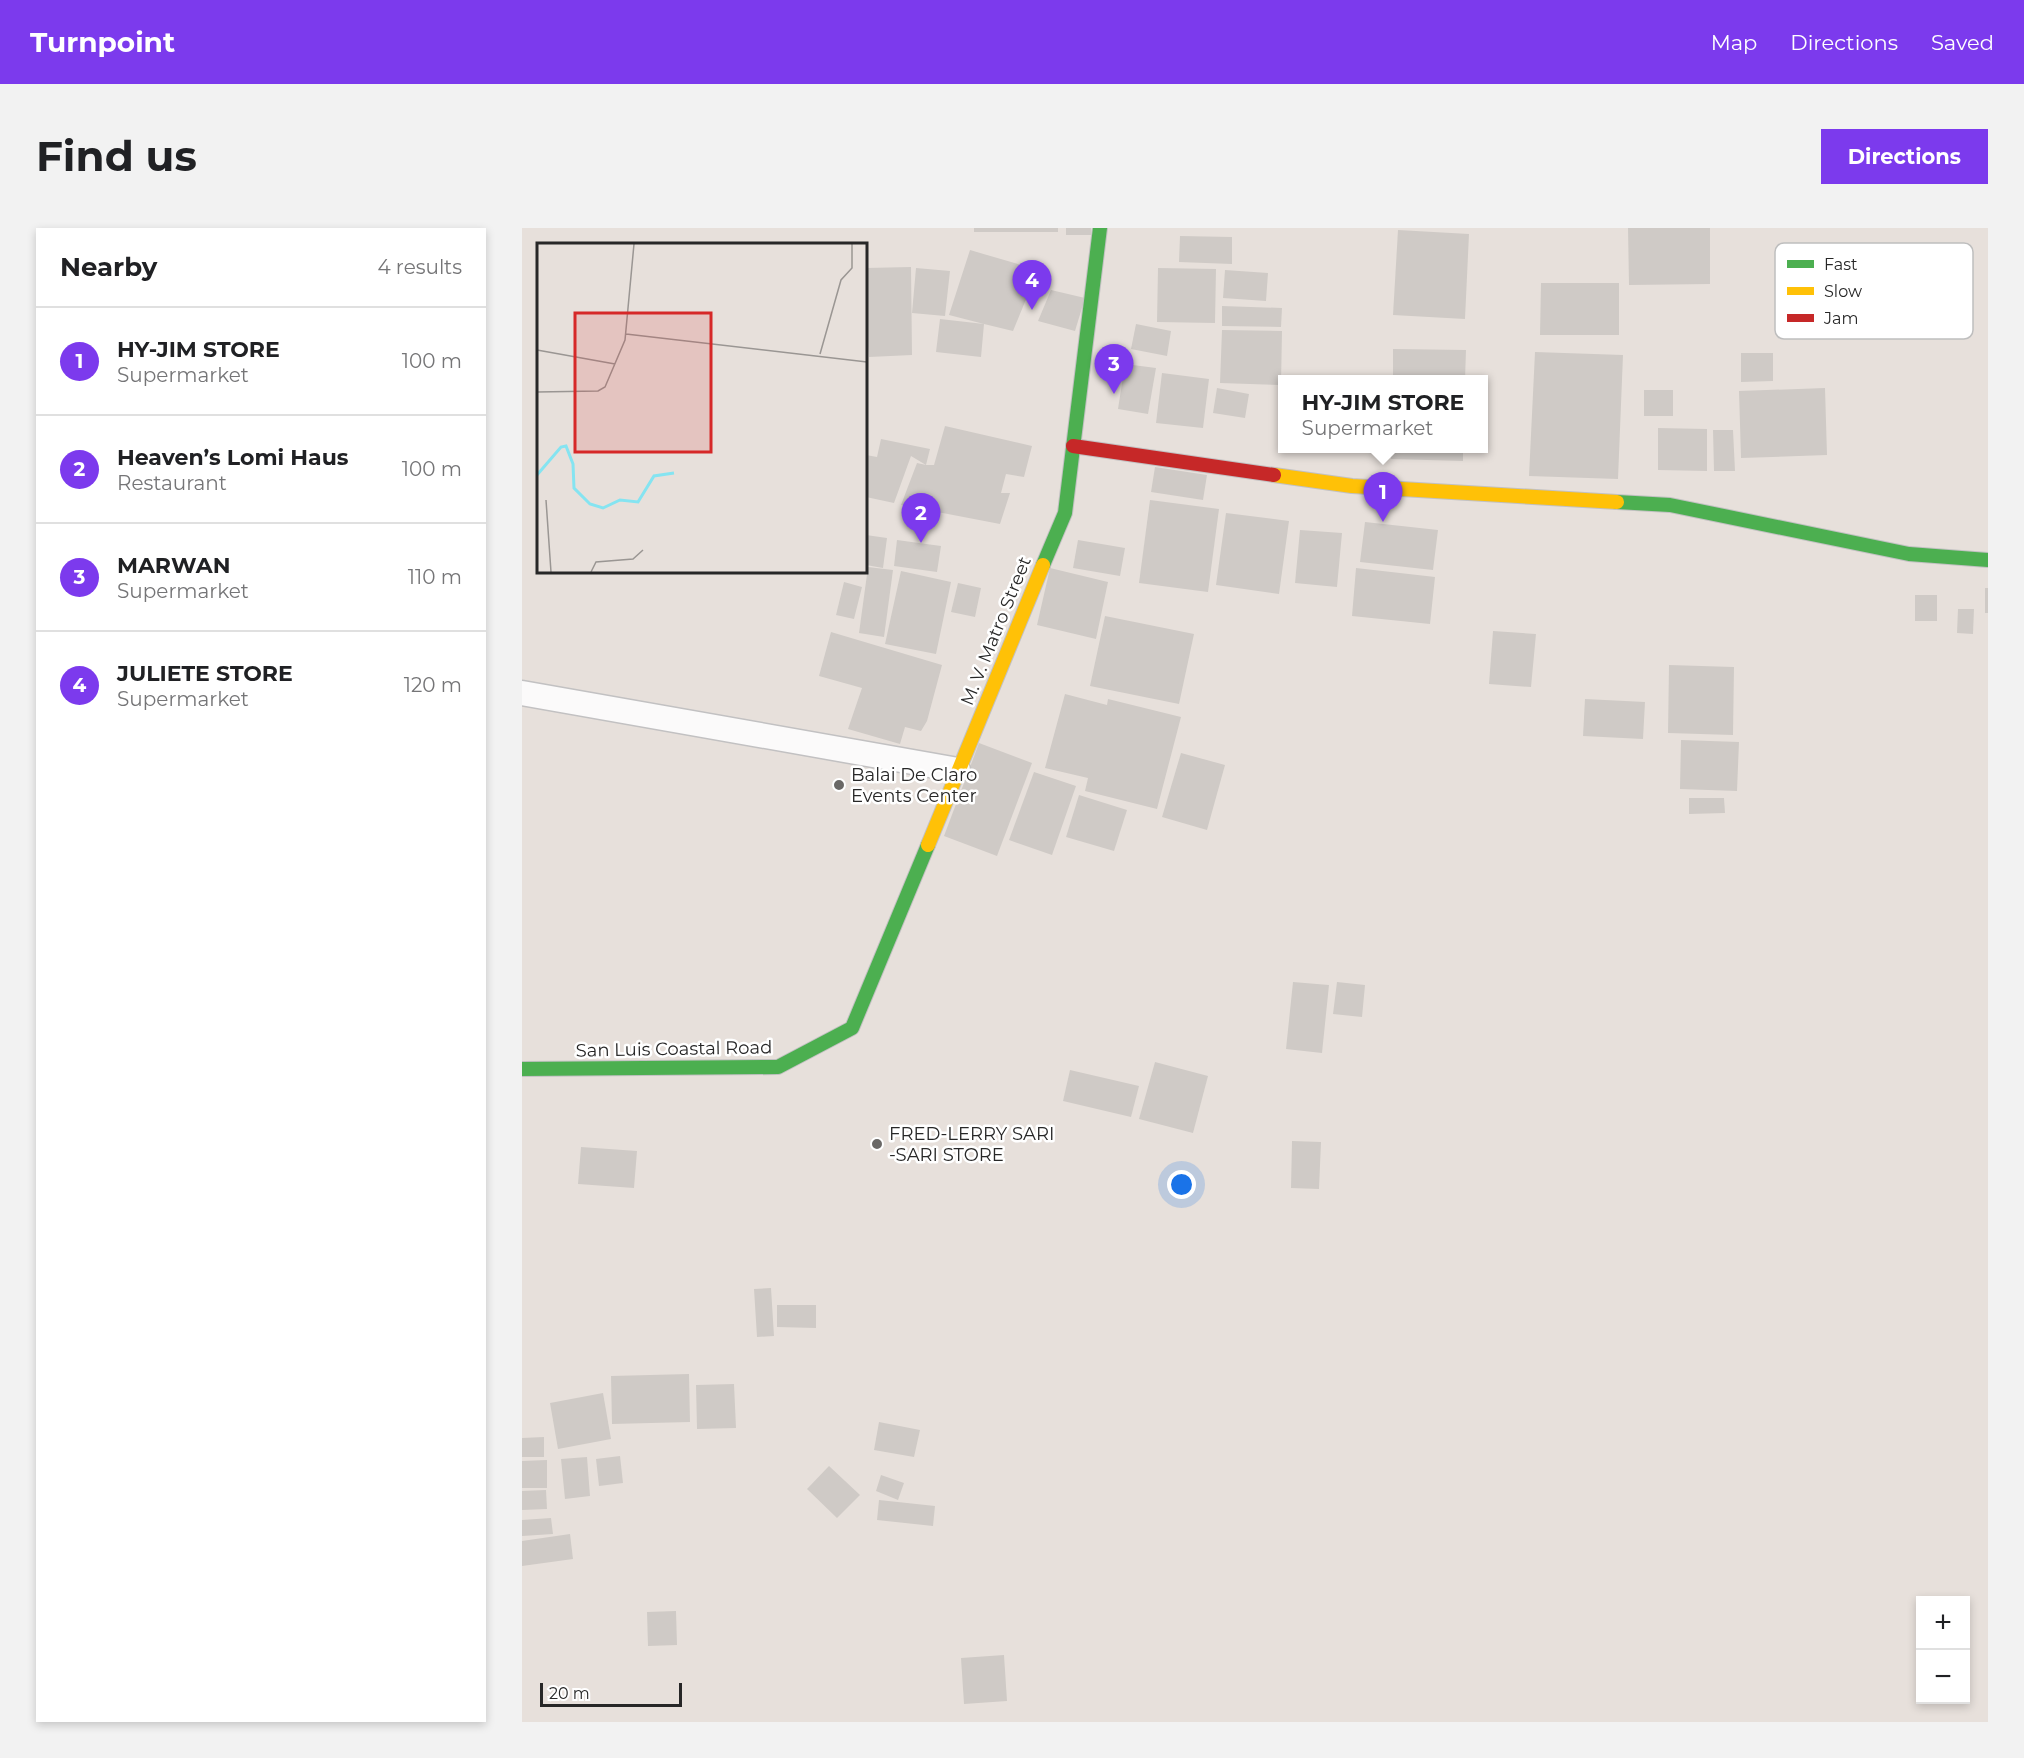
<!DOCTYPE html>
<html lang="en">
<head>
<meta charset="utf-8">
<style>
	:root { --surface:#fff; --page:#f2f2f2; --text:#202124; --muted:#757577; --line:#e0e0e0; --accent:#7c3aed }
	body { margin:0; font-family:Montserrat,sans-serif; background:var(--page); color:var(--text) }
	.controls { position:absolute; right:18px; bottom:18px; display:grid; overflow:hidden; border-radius:0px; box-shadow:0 3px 9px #0003 }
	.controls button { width:54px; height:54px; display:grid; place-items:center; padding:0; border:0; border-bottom:2px solid var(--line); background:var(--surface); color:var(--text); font:30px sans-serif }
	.scale { position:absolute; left:18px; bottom:15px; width:142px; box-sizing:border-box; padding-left:6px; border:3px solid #272727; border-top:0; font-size:16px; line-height:21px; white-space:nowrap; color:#272727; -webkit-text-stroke:4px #fff; paint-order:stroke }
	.you { position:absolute; left:660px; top:957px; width:21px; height:21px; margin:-15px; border:4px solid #fff; border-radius:50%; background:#1a73e8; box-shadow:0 0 0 9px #1a73e833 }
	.badge { display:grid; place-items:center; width:39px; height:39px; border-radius:50%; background:var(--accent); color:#fff; font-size:20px; font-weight:700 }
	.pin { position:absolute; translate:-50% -50px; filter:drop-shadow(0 2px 3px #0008) }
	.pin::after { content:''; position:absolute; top:32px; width:21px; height:18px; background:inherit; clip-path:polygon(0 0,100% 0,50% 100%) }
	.popup { position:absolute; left:756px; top:147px; width:210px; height:78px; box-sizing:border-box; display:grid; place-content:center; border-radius:0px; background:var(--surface); filter:drop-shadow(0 2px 4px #0005); font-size:20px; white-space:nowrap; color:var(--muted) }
	.popup b { font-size:22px; color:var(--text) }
	.popup::after { content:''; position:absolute; left:50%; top:100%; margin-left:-12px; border:12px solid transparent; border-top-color:var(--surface) }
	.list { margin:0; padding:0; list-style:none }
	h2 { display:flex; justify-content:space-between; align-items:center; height:78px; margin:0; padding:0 24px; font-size:26px }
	h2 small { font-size:20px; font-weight:400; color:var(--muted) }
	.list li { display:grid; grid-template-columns:39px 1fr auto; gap:18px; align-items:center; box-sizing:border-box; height:108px; padding:0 24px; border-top:2px solid var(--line) }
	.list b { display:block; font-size:22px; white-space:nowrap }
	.list p { margin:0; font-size:20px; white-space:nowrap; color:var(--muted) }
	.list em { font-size:20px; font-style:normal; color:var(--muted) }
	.map { position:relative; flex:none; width:1466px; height:1494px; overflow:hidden; border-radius:0px }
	header { display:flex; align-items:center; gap:36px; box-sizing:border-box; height:84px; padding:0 30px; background:var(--accent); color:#fff }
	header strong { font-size:28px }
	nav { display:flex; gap:33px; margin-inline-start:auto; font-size:21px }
	.intro { display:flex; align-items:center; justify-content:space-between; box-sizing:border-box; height:144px; padding:0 36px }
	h1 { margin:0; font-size:42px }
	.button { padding:15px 27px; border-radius:0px; background:var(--accent); color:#fff; font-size:21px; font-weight:700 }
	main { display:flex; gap:36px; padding:0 36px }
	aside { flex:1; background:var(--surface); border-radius:0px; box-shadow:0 3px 9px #0003 }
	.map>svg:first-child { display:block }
</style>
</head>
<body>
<header>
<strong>Turnpoint</strong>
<nav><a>Map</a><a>Directions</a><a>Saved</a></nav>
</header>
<div class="intro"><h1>Find us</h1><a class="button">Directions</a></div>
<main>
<aside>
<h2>Nearby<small>4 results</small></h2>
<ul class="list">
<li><span class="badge">1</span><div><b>HY-JIM STORE</b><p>Supermarket</p></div><em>100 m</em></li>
<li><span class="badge">2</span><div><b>Heaven’s Lomi Haus</b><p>Restaurant</p></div><em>100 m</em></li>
<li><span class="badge">3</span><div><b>MARWAN</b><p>Supermarket</p></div><em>110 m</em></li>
<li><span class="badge">4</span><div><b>JULIETE STORE</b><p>Supermarket</p></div><em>120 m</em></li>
</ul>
</aside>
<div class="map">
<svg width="1466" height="1494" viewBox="0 0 1466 1494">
	<rect width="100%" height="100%" fill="#e7e0db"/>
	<g fill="#cfcac6">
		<rect x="452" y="0" width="84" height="4"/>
		<rect x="544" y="0" width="25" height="7"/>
		<path d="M1106 0H1188V56L1107 57Z"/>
		<path d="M876 2 947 6 943 91 871 87Z"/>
		<path d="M658 8 710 9V36L657 34Z"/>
		<path d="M448 22 516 42 491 103 462 96 459 129 414 124 418 91 462 96 427 87Z"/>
		<path d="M389 39 390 127 347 129 346 118H344V40Z"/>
		<path d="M394 40 428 43 423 88 390 85Z"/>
		<path d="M636 40 694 41 693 95 635 94Z"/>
		<path d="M703 42 746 45 744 73 701 70Z"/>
		<path d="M1019 55H1097V107H1018Z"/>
		<path d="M529 62 563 70 553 103 516 93Z"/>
		<path d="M700 78 760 80 759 99 700 98Z"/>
		<path d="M614 96 649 103 645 128 609 121Z"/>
		<path d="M700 102 760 103 759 157 698 155Z"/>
		<path d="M871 121 944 122 943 152H871Z"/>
		<path d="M1013 124 1101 127 1096 251 1007 248Z"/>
		<path d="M1219 125H1251V153L1219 154Z"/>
		<path d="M603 136 634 140 626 186 596 181Z"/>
		<path d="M640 145 687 151 681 200 634 195Z"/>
		<path d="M695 160 727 166 723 190 691 185Z"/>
		<path d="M1303 160 1305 227 1219 230 1217 163Z"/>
		<rect x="1122" y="162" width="29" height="26"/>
		<path d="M423 198 510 218 502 249 484 246 479 265H488L478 296 379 277 395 235 404 237 389 228 372 275 344 269V227L355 229 359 211 408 221 404 237H412Z"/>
		<path d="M1136 200 1185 201V243L1136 242Z"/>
		<path d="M1191 202H1211L1213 243H1192Z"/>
		<path d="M869 220H941V233L869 231Z"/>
		<path d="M633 239 685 247 681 272 629 264Z"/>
		<path d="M628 272 697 281 686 364 617 355Z"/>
		<path d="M704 285 767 293 757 366 694 357Z"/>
		<path d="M843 294 916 302 911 342 838 334Z"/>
		<path d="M778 302 820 305 815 359 773 355Z"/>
		<path d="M344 307 365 310 361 340 344 337Z"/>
		<path d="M375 312 419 318 415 344 372 338Z"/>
		<path d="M556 312 603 320 598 348 551 340Z"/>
		<path d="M346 339 371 342 362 409 337 405Z"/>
		<path d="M528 340 586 354 574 411 515 397Z"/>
		<path d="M834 340 913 349 908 396 830 388Z"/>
		<path d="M379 343 429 354 414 426 363 416Z"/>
		<path d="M322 354 340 359 332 391 314 387Z"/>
		<path d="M436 355 459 360 453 389 429 384Z"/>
		<rect x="1463" y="360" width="3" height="25"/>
		<rect x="1393" y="367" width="22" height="26"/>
		<path d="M1436 381H1452L1451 406 1435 405Z"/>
		<path d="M583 388 672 406 657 476 568 458Z"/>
		<path d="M971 403 1014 406 1009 459 967 456Z"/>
		<path d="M309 404 420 437 405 493 399 503 383 499 378 516 326 501 340 460 297 448Z"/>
		<path d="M1147 437 1212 439 1211 507 1146 505Z"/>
		<path d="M543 466 585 477 586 471 659 489 635 581 563 563 566 550 523 540Z"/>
		<path d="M1063 471 1123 474 1121 511 1061 508Z"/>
		<path d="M1159 512 1217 514 1215 563 1158 561Z"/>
		<path d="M457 515 510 535 475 628 422 608Z"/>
		<path d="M659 525 703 537 685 602 640 589Z"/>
		<path d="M512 544 554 558 530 627 487 612Z"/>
		<path d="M557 567 605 582 592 623 544 609Z"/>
		<path d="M1167 570H1202L1203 585 1167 586Z"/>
		<path d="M771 754 807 757 800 825 764 821Z"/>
		<path d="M815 754 843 757 840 789 811 786Z"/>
		<path d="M633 834 686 848 671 905 617 891Z"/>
		<path d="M548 842 617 858 609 889 541 873Z"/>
		<path d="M770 913 799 914 797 961 769 960Z"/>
		<path d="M59 919 115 923 112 960 56 956Z"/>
		<path d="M249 1060 252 1108 235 1109 232 1061Z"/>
		<path d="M255 1077H294V1100L255 1099Z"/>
		<path d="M167 1146 168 1194 90 1196 89 1148Z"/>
		<path d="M212 1156 214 1200 175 1201 174 1157Z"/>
		<path d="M81 1165 89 1211 36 1221 28 1175Z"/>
		<path d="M357 1194 398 1202 392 1229 352 1222Z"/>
		<path d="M22 1209V1229H0V1210Z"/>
		<path d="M98 1228 101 1255 77 1258 74 1231Z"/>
		<path d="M65 1229 68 1268 43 1271 39 1231Z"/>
		<path d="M25 1232V1260H0V1233Z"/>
		<path d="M307 1238 338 1267 315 1290 285 1261Z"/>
		<path d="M359 1247 382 1255 376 1272 354 1263Z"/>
		<path d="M24 1262 25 1281 0 1282V1263Z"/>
		<path d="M357 1272 413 1278 411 1298 355 1292Z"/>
		<path d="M29 1290 31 1306 0 1308V1292Z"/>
		<path d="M48 1306 51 1331 0 1338V1313Z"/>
		<path d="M154 1383 155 1417 126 1418 125 1384Z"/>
		<path d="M482 1427 485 1473 442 1476 439 1430Z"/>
	</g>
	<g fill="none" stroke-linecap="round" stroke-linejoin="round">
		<g stroke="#c2c1c2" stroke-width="27">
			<path id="lane" d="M0 465 436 542"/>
		</g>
		<g stroke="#c2c1c2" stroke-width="16">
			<g id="fast">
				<path d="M1095 274 1148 277 1387 326 1466 332"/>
				<path d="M521 337 543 285 578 0"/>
				<path d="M0 841 256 839 330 800 406 617"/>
			</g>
		</g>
		<g stroke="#c2c1c2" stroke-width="16">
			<g id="slow">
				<path d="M752 247 830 258 1095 274"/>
				<path d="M406 617 521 337"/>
			</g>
		</g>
		<g stroke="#c2c1c2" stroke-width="16">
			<path id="jam" d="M551 218 752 247"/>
		</g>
		<use href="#lane" stroke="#fbfafa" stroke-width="24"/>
		<use href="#fast" stroke="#4caf50" stroke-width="14"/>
		<use href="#slow" stroke="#ffc107" stroke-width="14"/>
		<use href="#jam" stroke="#c62828" stroke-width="14"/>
	</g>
	<g fill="#6a6866" stroke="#fff" stroke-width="2">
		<circle cx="317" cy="557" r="6"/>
		<circle cx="355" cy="916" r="6"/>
	</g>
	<g text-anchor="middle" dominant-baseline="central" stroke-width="5" stroke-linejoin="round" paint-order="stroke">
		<g font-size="18" fill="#272727" stroke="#fff">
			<text transform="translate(474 403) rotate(-68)">M. V. Matro Street</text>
			<text transform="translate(152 821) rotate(-1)">San Luis Coastal Road</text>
		</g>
		<g font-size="18" fill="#272727" stroke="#fff" text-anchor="start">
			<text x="329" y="547">Balai De Claro<tspan x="329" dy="21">Events Center</tspan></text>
			<text x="367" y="906">FRED-LERRY SARI<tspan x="367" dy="21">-SARI STORE</tspan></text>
		</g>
	</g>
	<g transform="translate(15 15)">
		<rect width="330" height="330" fill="#e7e0db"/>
		<path fill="none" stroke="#85e4f1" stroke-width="3" d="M0 232 24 204 29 203 36 221 37 245 53 261 66 265 83 257 101 259 117 233 137 230"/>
		<path fill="none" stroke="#9a9693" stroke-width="1.5" d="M89 91 330 119M0 107 78 121M283 111 304 37 315 25V1M0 149 61 148 68 144 88 97 97 1M9 257 14 329M54 329 59 319 96 316 106 307"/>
		<path fill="#d62828" fill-opacity="0.15" stroke="#d62828" stroke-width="3" d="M38 70H174V209H38Z"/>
		<rect width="330" height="330" fill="none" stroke="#272727" stroke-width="3"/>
	</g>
	<rect x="1253" y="15" width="198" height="96" rx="9" fill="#fff" stroke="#bebebe" stroke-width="1.5"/>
	<rect x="1265" y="32" width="27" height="8" fill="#4caf50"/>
	<rect x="1265" y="59" width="27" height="8" fill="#ffc107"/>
	<rect x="1265" y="86" width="27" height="8" fill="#c62828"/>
	<g font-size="16" fill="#272727">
		<text x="1302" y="42">Fast</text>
		<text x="1302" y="69">Slow</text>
		<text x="1302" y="96">Jam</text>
	</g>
</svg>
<div class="controls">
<button>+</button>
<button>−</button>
</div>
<div class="scale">20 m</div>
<div class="you"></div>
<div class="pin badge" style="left:861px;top:294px">1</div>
<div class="popup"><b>HY-JIM STORE</b>Supermarket</div>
<div class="pin badge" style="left:399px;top:315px">2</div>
<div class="pin badge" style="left:592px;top:166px">3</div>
<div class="pin badge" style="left:510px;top:82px">4</div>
</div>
</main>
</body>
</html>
